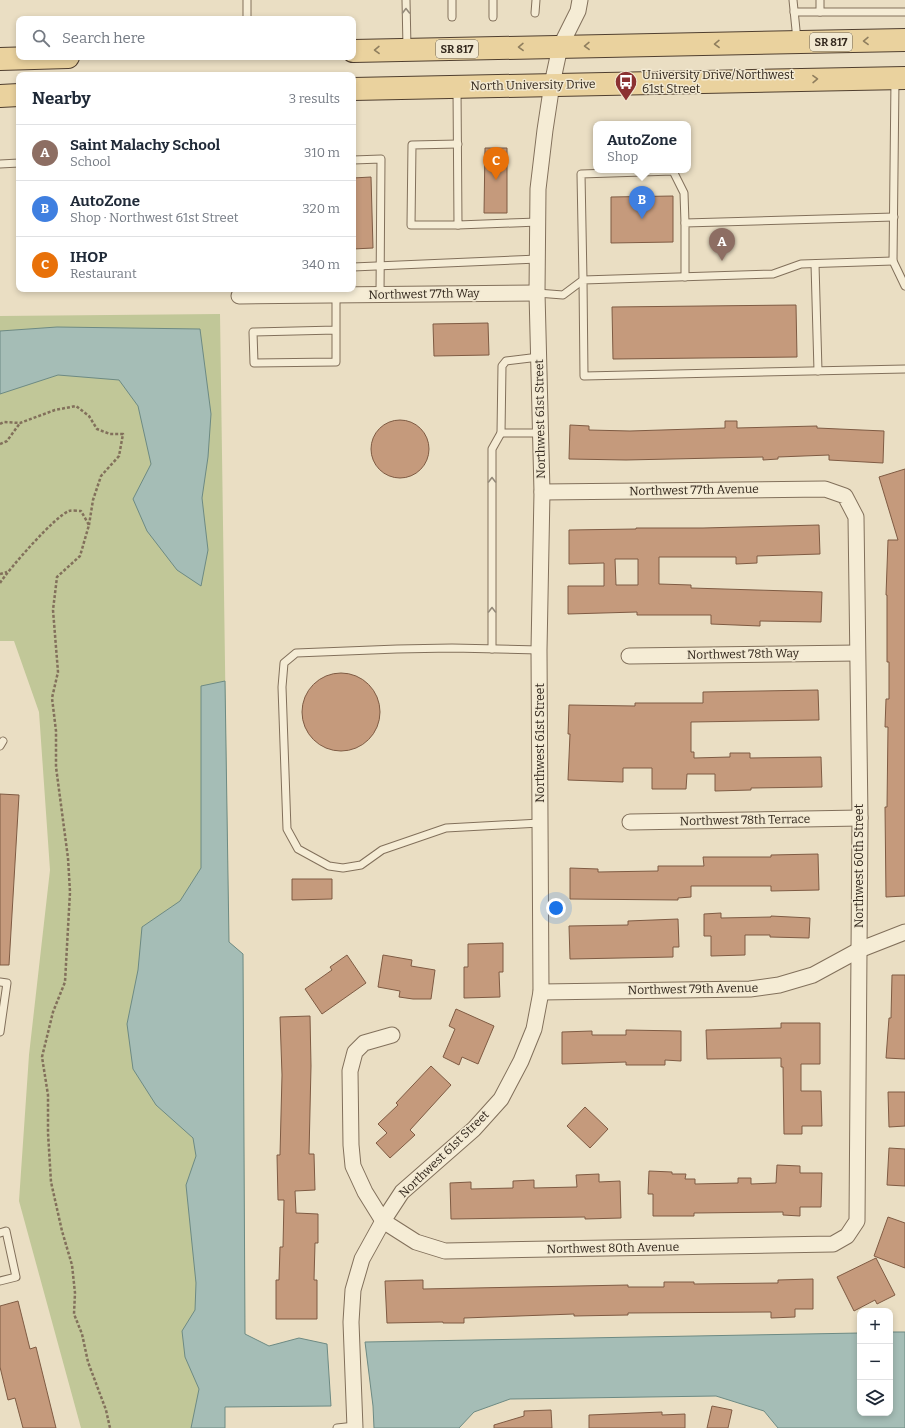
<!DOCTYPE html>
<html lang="en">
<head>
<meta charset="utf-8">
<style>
	:root { --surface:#fff; --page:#f2f2f3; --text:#1f2937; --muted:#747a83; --line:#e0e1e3; --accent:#0b8043 }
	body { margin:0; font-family:Bitter,serif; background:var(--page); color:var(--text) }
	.controls { position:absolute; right:12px; bottom:12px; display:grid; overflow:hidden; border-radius:8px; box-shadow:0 2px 6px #0003 }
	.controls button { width:36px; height:36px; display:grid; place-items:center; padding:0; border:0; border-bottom:1px solid var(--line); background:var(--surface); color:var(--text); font:20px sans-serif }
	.you { position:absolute; left:556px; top:908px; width:14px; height:14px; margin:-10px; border:3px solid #fff; border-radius:50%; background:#1a73e8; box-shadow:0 0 0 6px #1a73e833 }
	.badge { display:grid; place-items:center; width:26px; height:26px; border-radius:50%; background:var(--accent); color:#fff; font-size:13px; font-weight:700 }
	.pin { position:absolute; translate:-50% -33px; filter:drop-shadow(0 1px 2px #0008) }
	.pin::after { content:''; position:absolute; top:21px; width:14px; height:12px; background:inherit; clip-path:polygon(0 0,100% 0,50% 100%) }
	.popup { position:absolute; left:593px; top:121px; width:98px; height:52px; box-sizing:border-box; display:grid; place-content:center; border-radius:8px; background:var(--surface); filter:drop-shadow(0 1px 3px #0005); font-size:13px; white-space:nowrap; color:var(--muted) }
	.popup b { font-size:15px; color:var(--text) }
	.popup::after { content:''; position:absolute; left:50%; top:100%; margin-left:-8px; border:8px solid transparent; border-top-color:var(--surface) }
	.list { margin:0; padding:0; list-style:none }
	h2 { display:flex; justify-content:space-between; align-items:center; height:52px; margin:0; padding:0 16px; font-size:17px }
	h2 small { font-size:13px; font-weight:400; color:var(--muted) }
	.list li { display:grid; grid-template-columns:26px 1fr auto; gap:12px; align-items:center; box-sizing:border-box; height:56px; padding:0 16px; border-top:1px solid var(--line) }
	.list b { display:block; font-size:15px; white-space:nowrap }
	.list p { margin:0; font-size:13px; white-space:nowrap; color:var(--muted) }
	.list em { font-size:13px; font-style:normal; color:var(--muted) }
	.icon { flex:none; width:22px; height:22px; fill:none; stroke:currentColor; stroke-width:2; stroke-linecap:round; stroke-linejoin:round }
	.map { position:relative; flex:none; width:905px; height:1428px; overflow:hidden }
	.search { position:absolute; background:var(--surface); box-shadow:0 2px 6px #0003; left:16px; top:16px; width:340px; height:44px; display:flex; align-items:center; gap:10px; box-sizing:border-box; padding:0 14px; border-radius:8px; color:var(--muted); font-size:15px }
	.panel { position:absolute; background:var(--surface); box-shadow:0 2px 6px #0003; left:16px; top:72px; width:340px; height:220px; border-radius:8px }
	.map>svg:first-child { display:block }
</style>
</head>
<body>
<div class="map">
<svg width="905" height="1428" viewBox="0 0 905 1428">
	<rect width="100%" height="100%" fill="#eadec3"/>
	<path fill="#c1c798" d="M220 314 229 942 243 954 245 1334 225 1407V1428H81L19 1201 29 1055 50 870 39 712 14 641H0V316Z"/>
	<g fill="#a5bdb6" stroke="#6d8a83">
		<path d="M57 327 200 329 211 414 208 457 202 498 208 550 201 586 177 570 147 531 133 499 151 464 138 406 119 380 58 375 0 394V331Z"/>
		<path d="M225 681 229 942 243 954 245 1334 269 1346 299 1338 327 1344 331 1406 225 1407V1428H191L199 1389 185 1357 182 1331 195 1310 196 1283 186 1185 196 1156 193 1138 156 1105 133 1069 127 1024 138 970 142 927 180 901 201 868V686Z"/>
		<path d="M890 1332H905V1428H778L764 1411 716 1396 510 1399 474 1412 459 1428H374L373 1406 365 1342 860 1333V1413H890Z"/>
	</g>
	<g fill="#c59a7c" stroke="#7f5b43" fill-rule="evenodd">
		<path d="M485 148H507V213H484Z"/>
		<path d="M371 177 373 248 353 249V178Z"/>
		<path d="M673 196V242L611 243V197Z"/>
		<path d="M796 305 797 357 613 359 612 307Z"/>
		<path d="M488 323 489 355 434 356 433 324Z"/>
		<circle cx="400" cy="449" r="29"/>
		<path d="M725 421H737V428L817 426V428L884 431 883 463 829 460V455L778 457V459L763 460V457L626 460 569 459 570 425 589 426V430L630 431 725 428Z"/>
		<path d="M905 469V896L886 897 885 807H887L888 727H885L886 699H889V662H887V595H886L888 540H898L879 477Z"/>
		<path d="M819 525 820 554 757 556V563L736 564V557H659V584L691 585V588L822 592 821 622 760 621V626L711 624V615H637V612L568 614V586H604V563L569 564V530L636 529V528H703ZM615 559H638V585H616Z"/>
		<circle cx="341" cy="712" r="39"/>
		<path d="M818 690 819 720 691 722V752H694V758L730 757V753H750V758L821 757 822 787 751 788V790L715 791V774H687L686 789H652V768H623V782L568 780 570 734H568L569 705 635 706V703H703V692Z"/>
		<path d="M0 794 19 795 9 965H0Z"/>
		<path d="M818 854 819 890 771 891V886H691V897L678 898V900L570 899V868L598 869V872L658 871V866H704L703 857H771V855Z"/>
		<path d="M292 879H332V899L292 900Z"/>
		<path d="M721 913V918L771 917V916L810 918 809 938 770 937V935H745V955L711 956V936H704V914Z"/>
		<path d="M678 919 679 947H673V957L570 959 569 926 628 925V921Z"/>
		<path d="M503 943V972H499L500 997 464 998V967H468V944Z"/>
		<path d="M347 955 366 983 322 1014 305 989 332 970 330 967Z"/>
		<path d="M383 955 412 960 411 966 435 970 431 999H413L399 997 400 991 378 987Z"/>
		<path d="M892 975H905V1059L886 1058 889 1018H891Z"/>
		<path d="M456 1009 494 1026 478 1064 462 1057 459 1065 443 1057 455 1029 449 1026Z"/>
		<path d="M310 1016 311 1066 309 1154H314L315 1190 295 1191 296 1213 318 1214V1243H315L314 1280H317V1319H276V1280H279L280 1247H283L284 1200H278L277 1155H280L282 1075 280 1017Z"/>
		<path d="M781 1023H820V1064H801V1091H821L822 1126H802V1134H784L783 1067H781V1058L707 1059 706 1030 781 1028Z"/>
		<path d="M626 1030 681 1031V1061L665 1060V1065H626V1062L562 1064V1032L592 1031V1035H626Z"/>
		<path d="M431 1066 451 1085 410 1130 415 1135 390 1158 376 1143 387 1133 378 1124 398 1105 396 1103Z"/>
		<path d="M888 1092H905V1126L889 1127Z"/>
		<path d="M585 1107 608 1129 590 1148 567 1126Z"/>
		<path d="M889 1148 905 1149V1186L887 1185Z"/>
		<path d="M777 1165 800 1166V1173H822L821 1207H800V1216L783 1215V1212L694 1213V1216H653V1194H648L649 1171 672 1172V1174H686L685 1179H695V1184L738 1183V1178H751V1184L776 1183Z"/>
		<path d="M599 1174V1182L620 1181 621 1218 585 1219V1217L451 1219 450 1183 471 1182V1189L513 1188V1181L534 1180V1188L577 1187 576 1175Z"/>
		<path d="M888 1217 905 1223V1268L874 1256Z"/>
		<path d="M876 1258 895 1295 877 1304 875 1300 854 1311 837 1277Z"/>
		<path d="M813 1279V1309H795V1317L771 1318V1312L628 1313V1315L574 1316V1314L464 1318V1323H443V1322L387 1323 385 1281 423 1280V1289L628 1285V1287H664V1282H694V1284L778 1283V1280Z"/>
		<path d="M18 1301 30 1349 36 1347 56 1428H23L15 1398 8 1400 0 1367V1306Z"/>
		<path d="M712 1406 732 1410 728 1428H707Z"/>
		<path d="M551 1410 552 1428H494V1425L524 1416V1411Z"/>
		<path d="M662 1412V1415L685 1414V1428H589V1415Z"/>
	</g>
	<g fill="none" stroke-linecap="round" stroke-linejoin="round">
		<g stroke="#82705b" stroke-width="9">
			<g id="lane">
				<path d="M247 0V19"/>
				<path d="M406 0 407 47"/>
				<path d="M452 0V17"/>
				<path d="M493 0V17"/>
				<path d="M793 0 797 40"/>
				<path d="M794 12H820V0"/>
				<path d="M820 12H905"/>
				<path d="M535 13 536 0"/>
				<path d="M895 80 893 261 905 286"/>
				<path d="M457 89 458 225 538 222"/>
				<path d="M458 144 412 145 411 225H458"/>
				<path d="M353 160 381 159 380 295"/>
				<path d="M0 164 19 163"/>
				<path d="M893 261 801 264 773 274 583 280 584 376 905 369"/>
				<path d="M815 264 818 371"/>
				<path d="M353 267 538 259"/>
				<path d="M685 277V223L894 217"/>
				<path d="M537 293 563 295 583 280 581 174 673 171 684 193 685 223"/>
				<path d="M336 330 253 332 254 363 336 362V295"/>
				<path d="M501 433H540"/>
				<path d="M492 649V449L501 433 502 366 506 361 539 357"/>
				<path d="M539 650 452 648 397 649 296 653 284 663 282 687 287 829 298 849 329 866 343 868 361 865 382 850 446 828 540 823"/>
				<path d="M0 746 3 741"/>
				<path d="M0 982 7 983 0 1032"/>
				<path d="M0 1233 6 1231 16 1277 0 1281"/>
				<path d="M337 1428 355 1426"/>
			</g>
		</g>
		<g stroke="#82705b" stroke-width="17">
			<g id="street">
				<path d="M239 296 537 293"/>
				<path d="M629 656 857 653"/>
				<path d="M630 822 860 818"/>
				<path d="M541 992 750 989 779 985 813 975 859 950 905 932"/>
				<path d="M392 1035 364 1043 355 1052 350 1071 351 1145 353 1166 365 1192 383 1221 416 1242 445 1251 833 1244 847 1236 857 1221 860 818 856 517 845 496 825 489 542 492"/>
				<path d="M355 1428 351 1322 353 1290 362 1259 383 1221 402 1192 474 1129 501 1099 521 1061 534 1029 541 992 539 650 542 492 537 293 538 189 545 130 552 84 560 47 578 11 580 0"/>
			</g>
		</g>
		<g stroke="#503f2f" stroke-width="24">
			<g id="primary">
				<path d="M353 51 905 40"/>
				<path d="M0 59 68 57"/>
				<path d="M353 89 905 78"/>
				<path d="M0 96 19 95"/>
			</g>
		</g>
		<g stroke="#82705b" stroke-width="2.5" stroke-dasharray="3 2" stroke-linecap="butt">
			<path d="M0 424 4 422 20 423 55 410 76 406 89 416 97 429 110 434H123L119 456 101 476 93 500 89 525"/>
			<path d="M0 444 7 441 20 423"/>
			<path d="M0 574 7 572"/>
			<path d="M0 583C9 569 55 516 69 511 72 510 78 511 81 511L89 525 80 556 57 577 53 610 58 672 52 698 56 731V767L68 858 70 892 65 982 53 1012 42 1057 48 1095V1133L51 1182 62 1231 72 1265 75 1293 74 1314 82 1334 88 1362 106 1410 110 1428"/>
		</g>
		<use href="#lane" stroke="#f5ecd5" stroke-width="7"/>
		<use href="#street" stroke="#f5ecd5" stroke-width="15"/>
		<use href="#primary" stroke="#ead29e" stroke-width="22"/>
	</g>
	<defs><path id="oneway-chevron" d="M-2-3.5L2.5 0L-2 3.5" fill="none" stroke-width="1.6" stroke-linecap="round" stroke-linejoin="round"/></defs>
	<g stroke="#948a7a">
		<use href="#oneway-chevron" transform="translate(406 11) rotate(-91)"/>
		<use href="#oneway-chevron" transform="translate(492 480) rotate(-90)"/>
		<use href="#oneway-chevron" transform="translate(492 610) rotate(-90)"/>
	</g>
	<g stroke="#8f7e5e">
		<use href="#oneway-chevron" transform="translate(866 41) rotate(179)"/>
		<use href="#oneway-chevron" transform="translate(717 44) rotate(179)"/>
		<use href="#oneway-chevron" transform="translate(587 46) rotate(179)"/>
		<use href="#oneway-chevron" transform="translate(521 47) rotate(179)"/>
		<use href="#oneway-chevron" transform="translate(377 50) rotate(179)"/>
		<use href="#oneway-chevron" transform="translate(815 79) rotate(-1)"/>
	</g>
	<defs>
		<g id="bus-pin" transform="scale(1.15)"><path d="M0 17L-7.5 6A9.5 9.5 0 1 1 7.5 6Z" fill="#8c3132" stroke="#f2e9d2"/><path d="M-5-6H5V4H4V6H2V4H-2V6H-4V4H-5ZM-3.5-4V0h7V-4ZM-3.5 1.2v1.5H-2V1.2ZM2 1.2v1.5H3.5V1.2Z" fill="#fff"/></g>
	</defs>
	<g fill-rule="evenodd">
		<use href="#bus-pin" x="626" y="82"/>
	</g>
	<g text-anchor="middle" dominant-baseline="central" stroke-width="3" stroke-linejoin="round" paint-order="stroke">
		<g fill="#f2e9d2" stroke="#6d6354" stroke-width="1">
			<rect x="810" y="33" width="42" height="18" rx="3"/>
			<rect x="436" y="40" width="42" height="18" rx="3"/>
		</g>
		<g font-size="11" font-weight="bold" fill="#34291e">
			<text x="831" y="42">SR 817</text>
			<text x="457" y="49">SR 817</text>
		</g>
		<g font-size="12" fill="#34291e" stroke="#f2e9d2" text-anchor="start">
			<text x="642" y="75">University Drive/Northwest<tspan x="642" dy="14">61st Street</tspan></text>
		</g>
		<g font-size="12" fill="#34291e" stroke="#f2e9d2">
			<text transform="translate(533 85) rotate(-1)">North University Drive</text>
			<text transform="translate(424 294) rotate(-1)">Northwest 77th Way</text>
			<text transform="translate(540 419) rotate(-91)">Northwest 61st Street</text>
			<text transform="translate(694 490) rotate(-1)">Northwest 77th Avenue</text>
			<text transform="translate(743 654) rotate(-1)">Northwest 78th Way</text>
			<text transform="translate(540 743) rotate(-90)">Northwest 61st Street</text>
			<text transform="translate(745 820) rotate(-1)">Northwest 78th Terrace</text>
			<text transform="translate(859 866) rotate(-90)">Northwest 60th Street</text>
			<text transform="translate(693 989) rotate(-1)">Northwest 79th Avenue</text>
			<text transform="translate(444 1154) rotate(-44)">Northwest 61st Street</text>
			<text transform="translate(613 1248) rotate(-1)">Northwest 80th Avenue</text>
		</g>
	</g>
</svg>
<div class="controls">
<button>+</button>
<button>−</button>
<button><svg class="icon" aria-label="layers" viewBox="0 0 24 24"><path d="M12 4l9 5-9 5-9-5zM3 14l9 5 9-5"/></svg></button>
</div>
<div class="you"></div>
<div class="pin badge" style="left:722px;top:261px;background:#8d6e63">A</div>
<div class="pin badge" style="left:642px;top:219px;background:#3f7fe0">B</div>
<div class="popup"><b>AutoZone</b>Shop</div>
<div class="pin badge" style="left:496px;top:180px;background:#e8710a">C</div>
<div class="search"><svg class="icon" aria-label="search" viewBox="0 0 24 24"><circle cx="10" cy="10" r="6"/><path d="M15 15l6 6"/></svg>Search here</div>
<section class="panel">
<h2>Nearby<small>3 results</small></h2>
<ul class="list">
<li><span class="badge" style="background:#8d6e63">A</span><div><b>Saint Malachy School</b><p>School</p></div><em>310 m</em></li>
<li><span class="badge" style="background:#3f7fe0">B</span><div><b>AutoZone</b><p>Shop · Northwest 61st Street</p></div><em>320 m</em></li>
<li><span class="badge" style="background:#e8710a">C</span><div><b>IHOP</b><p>Restaurant</p></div><em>340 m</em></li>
</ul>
</section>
</div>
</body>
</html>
